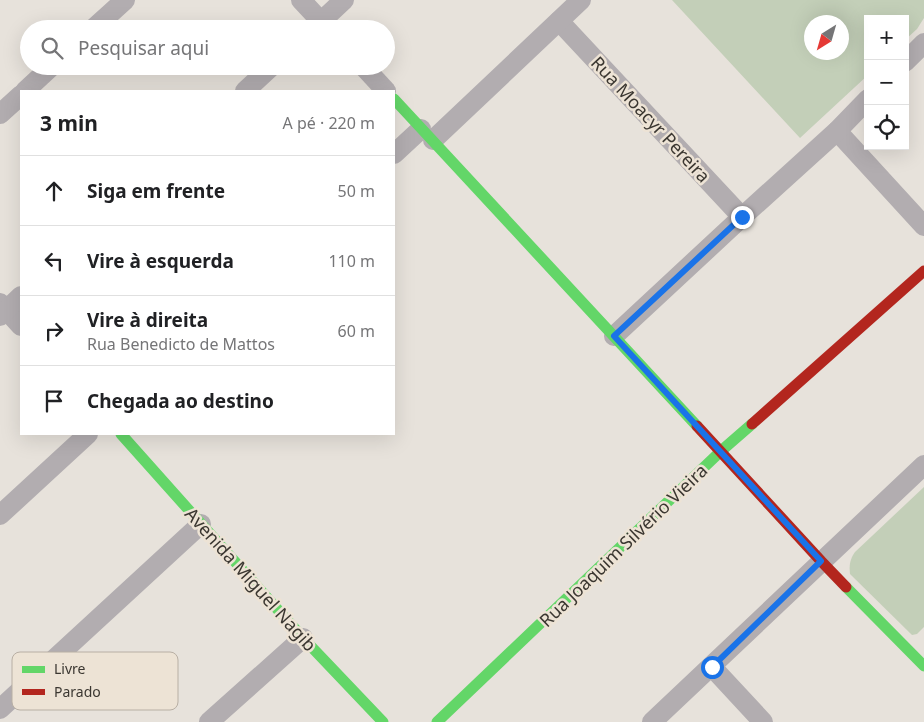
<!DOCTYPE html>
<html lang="pt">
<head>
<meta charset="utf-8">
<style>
	:root { --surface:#fff; --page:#f2f2f2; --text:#202124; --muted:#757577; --line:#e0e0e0 }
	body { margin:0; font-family:"Noto Sans",sans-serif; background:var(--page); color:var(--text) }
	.controls { position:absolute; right:15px; top:15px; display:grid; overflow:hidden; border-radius:0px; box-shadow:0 5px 20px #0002 }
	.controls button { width:45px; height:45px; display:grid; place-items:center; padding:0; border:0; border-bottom:1px solid var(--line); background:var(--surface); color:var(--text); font:25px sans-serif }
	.compass { position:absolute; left:804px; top:15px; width:45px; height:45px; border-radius:50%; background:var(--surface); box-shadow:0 5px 20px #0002; rotate:217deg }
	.stop { position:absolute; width:15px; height:15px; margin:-11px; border:4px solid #1a73e8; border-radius:50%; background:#fff }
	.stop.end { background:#1a73e8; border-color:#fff; box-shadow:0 1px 5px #0008 }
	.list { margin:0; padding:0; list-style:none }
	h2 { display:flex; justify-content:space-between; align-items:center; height:65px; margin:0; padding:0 20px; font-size:21px }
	h2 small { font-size:16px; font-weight:400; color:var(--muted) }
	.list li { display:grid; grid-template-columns:32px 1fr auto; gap:15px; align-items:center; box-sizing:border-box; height:70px; padding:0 20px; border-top:1px solid var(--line) }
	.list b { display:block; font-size:19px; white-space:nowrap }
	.list p { margin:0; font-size:16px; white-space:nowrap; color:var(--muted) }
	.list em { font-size:16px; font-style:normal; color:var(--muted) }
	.icon { flex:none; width:28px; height:28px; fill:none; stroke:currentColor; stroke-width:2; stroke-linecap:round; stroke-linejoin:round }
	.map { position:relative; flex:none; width:924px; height:722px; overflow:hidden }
	.search { position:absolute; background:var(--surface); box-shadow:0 5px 20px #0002; left:20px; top:20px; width:375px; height:55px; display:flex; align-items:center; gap:12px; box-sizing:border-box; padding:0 18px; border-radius:28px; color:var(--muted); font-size:19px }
	.panel { position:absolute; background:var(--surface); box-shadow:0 5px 20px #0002; left:20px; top:90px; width:375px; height:345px; border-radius:0px }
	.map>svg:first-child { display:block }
</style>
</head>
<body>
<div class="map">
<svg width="924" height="722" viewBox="0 0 924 722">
	<rect width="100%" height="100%" fill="#e7e2db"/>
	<g fill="#c3cfb8" fill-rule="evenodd">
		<path d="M672 0H924V18L917 29 905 40V19H868V75L800 138ZM812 22H842V52H812Z"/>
		<path d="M924 487V627L917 634 912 635 850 574C849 565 850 559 855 552Z"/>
	</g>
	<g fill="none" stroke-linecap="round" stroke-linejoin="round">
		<g stroke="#b2adb0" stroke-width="20">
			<path d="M301 0 328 29"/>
			<path d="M559 21 742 217"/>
			<path d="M93 29 125 0"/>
			<path d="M313 29 344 0"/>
			<path d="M905 62 924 43"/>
			<path d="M363 66 386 91"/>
			<path d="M25 91 52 66"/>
			<path d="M245 91 272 66"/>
			<path d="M0 114 21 95"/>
			<path d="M837 131 924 226"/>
			<path d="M433 140 581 0"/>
			<path d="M394 154 421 129"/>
			<path d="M0 303 21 326"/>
			<path d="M0 316 21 296"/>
			<path d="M614 336 742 217 837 131 868 99"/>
			<path d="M0 515 88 434"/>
			<path d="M712 667 763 722"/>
			<path d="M0 709 201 524"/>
			<path d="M209 722 303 638"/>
			<path d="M652 722 924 465"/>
		</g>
		<g stroke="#63d668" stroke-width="11">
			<path d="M394 99 697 426"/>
			<path d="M121 434 303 638 383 722"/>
			<path d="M846 587 924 666"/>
			<path d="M437 722 721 451 752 424"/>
		</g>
		<g stroke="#b3261e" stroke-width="11">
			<path d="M752 424 924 271"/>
			<path d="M697 426 821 561 846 587"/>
		</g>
	</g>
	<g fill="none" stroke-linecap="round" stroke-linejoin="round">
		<path stroke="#1a73e8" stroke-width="6" d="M712 667 821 561 614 336 742 217"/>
	</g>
	<g text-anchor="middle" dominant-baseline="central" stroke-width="5" stroke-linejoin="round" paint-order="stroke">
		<g font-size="18" fill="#3b3731" stroke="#ede3d5">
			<text transform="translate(651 119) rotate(47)">Rua Moacyr Pereira</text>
			<text transform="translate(623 545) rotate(-44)">Rua Joaquim Silvério Vieira</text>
			<text transform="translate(251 579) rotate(48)">Avenida Miguel Nagib</text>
		</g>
	</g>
	<rect x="12" y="652" width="166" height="58" rx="8" fill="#ede3d5" stroke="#b8afa4" stroke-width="1"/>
	<rect x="22" y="666" width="23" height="7" fill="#63d668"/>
	<rect x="22" y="689" width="23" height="6" fill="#b3261e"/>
	<g font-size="14" fill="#3b3731">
		<text x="54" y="674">Livre</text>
		<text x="54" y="697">Parado</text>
	</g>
</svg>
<div class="controls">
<button>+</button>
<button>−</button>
<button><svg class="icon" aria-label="locate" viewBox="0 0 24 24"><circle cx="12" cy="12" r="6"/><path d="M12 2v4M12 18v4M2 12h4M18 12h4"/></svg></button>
</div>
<svg class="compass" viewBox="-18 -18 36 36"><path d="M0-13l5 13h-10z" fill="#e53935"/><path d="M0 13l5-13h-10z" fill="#757577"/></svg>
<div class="stop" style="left:712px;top:667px"></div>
<div class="stop end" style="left:742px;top:217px"></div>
<div class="search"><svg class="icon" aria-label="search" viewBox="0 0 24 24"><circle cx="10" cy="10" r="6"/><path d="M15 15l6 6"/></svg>Pesquisar aqui</div>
<section class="panel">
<h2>3 min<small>A pé · 220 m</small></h2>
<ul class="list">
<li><svg class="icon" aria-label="ahead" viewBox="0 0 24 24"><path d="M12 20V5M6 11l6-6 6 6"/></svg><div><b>Siga em frente</b></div><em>50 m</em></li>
<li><svg class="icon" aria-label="left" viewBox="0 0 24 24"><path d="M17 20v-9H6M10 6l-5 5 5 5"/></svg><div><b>Vire à esquerda</b></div><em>110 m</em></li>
<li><svg class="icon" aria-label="right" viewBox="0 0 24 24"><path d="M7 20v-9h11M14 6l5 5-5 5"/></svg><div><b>Vire à direita</b><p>Rua Benedicto de Mattos</p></div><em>60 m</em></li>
<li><svg class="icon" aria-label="arrive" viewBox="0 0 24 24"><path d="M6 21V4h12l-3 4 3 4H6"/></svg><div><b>Chegada ao destino</b></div></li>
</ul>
</section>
</div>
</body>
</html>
